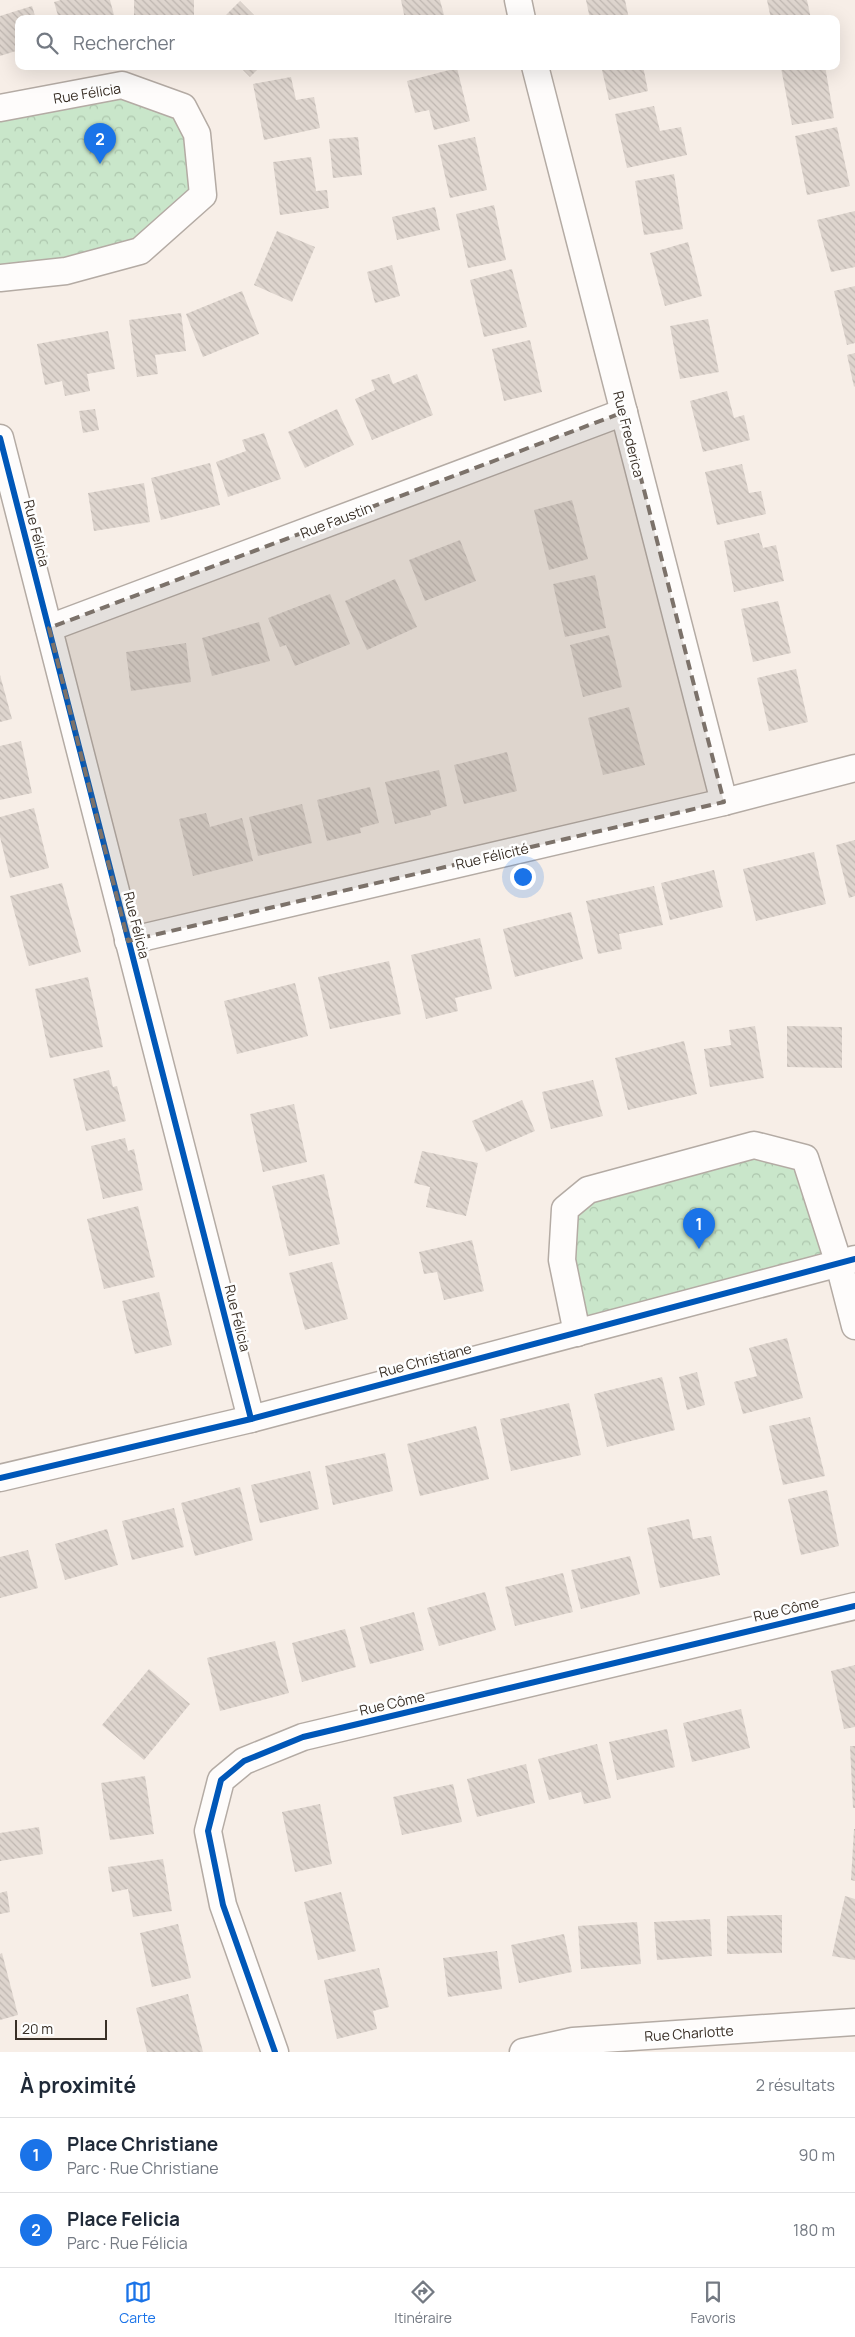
<!DOCTYPE html>
<html lang="fr">
<head>
<meta charset="utf-8">
<style>
	:root { --surface:#fff; --page:#f6f6f7; --text:#1f2937; --muted:#747a83; --line:#e0e1e3; --accent:#1a73e8 }
	body { margin:0; font-family:Manrope,sans-serif; background:var(--page); color:var(--text) }
	.scale { position:absolute; left:15px; bottom:12px; width:92px; box-sizing:border-box; padding-left:5px; border:2px solid #392f26; border-top:0; font-size:14px; line-height:18px; white-space:nowrap; color:#392f26; -webkit-text-stroke:4px #fefefe; paint-order:stroke }
	.you { position:absolute; left:522px; top:876px; width:18px; height:18px; margin:-12px; border:4px solid #fff; border-radius:50%; background:#1a73e8; box-shadow:0 0 0 8px #1a73e833 }
	.badge { display:grid; place-items:center; width:32px; height:32px; border-radius:50%; background:var(--accent); color:#fff; font-size:16px; font-weight:700 }
	.pin { position:absolute; translate:-50% -41px; filter:drop-shadow(0 1px 2px #0008) }
	.pin::after { content:''; position:absolute; top:26px; width:18px; height:15px; background:inherit; clip-path:polygon(0 0,100% 0,50% 100%) }
	.list { margin:0; padding:0; list-style:none }
	h2 { display:flex; justify-content:space-between; align-items:center; height:65px; margin:0; padding:0 20px; font-size:21px }
	h2 small { font-size:16px; font-weight:400; color:var(--muted) }
	.list li { display:grid; grid-template-columns:32px 1fr auto; gap:15px; align-items:center; box-sizing:border-box; height:75px; padding:0 20px; border-top:1px solid var(--line) }
	.list b { display:block; font-size:19px; white-space:nowrap }
	.list p { margin:0; font-size:16px; white-space:nowrap; color:var(--muted) }
	.list em { font-size:16px; font-style:normal; color:var(--muted) }
	.icon { flex:none; width:28px; height:28px; fill:none; stroke:currentColor; stroke-width:2; stroke-linecap:round; stroke-linejoin:round }
	.map { position:relative; flex:none; width:855px; height:2052px; overflow:hidden }
	.search { position:absolute; background:var(--surface); box-shadow:0 5px 20px #0002; left:15px; right:15px; top:15px; height:55px; display:flex; align-items:center; gap:12px; box-sizing:border-box; padding:0 18px; border-radius:10px; color:var(--muted); font-size:19px }
	.sheet { height:215px; background:var(--surface) }
	nav { display:flex; justify-content:space-around; align-items:center; box-sizing:border-box; height:70px; border-top:1px solid var(--line); background:var(--surface); font-size:14px; color:var(--muted) }
	nav a { display:grid; justify-items:center; gap:2px }
	nav .on { color:var(--accent) }
	.map>svg:first-child { display:block }
</style>
</head>
<body>
<div class="map">
<svg width="855" height="2052" viewBox="0 0 855 2052">
	<defs>
		<pattern id="park-crowns" width="20" height="18" patternUnits="userSpaceOnUse" patternTransform="scale(1.25)"><rect width="20" height="18" fill="#c9e6ca"/><path d="M2 6a3 3 0 1 1 6 0M12 15a3 3 0 1 1 6 0" fill="none" stroke="#adc6ad"/></pattern>
		<pattern id="building-back-hatch" width="6" height="6" patternUnits="userSpaceOnUse" patternTransform="scale(1.25)"><rect width="6" height="6" fill="#ded5ce"/><path d="M-1 5l2 2M0 0l6 6M5-1l2 2" fill="none" stroke="#bfb7b1"/></pattern>
	</defs>
	<rect width="100%" height="100%" fill="#f7eee7"/>
	<g fill="url(#park-crowns)">
		<path d="M122 85 183 107 203 195 140 251 0 278V108Z"/>
		<path d="M754 1145 805 1158 839 1264 577 1333 565 1209Z"/>
	</g>
	<g fill="url(#building-back-hatch)">
		<path d="M61 0H110L115 19H59L54 2Z"/>
		<rect x="134" y="0" width="60" height="19"/>
		<path d="M401 0H440L445 19H405Z"/>
		<path d="M586 0H625L629 19H590Z"/>
		<path d="M767 0H807L811 19H771Z"/>
		<path d="M240 1 258 19H222Z"/>
		<path d="M32 6 36 19H19V50L0 56V16Z"/>
		<path d="M239 66H261L250 77Z"/>
		<path d="M601 66H643L648 91 609 100Z"/>
		<path d="M789 66H825L834 118 792 125 781 68Z"/>
		<path d="M457 68 470 121 434 130 429 110 415 113 407 81Z"/>
		<path d="M291 77 296 100 314 97 320 128 264 140 253 84Z"/>
		<path d="M654 106 660 131 681 127 687 155 627 168 615 114Z"/>
		<path d="M837 127 850 186 807 195 795 136Z"/>
		<path d="M358 137 362 175 333 178 329 139Z"/>
		<path d="M475 137 487 190 450 198 438 145Z"/>
		<path d="M311 157 316 191 327 190 329 208 280 215 273 162Z"/>
		<path d="M674 174 683 229 644 235 635 181Z"/>
		<path d="M494 205 506 260 468 268 456 214Z"/>
		<path d="M435 207 440 230 397 240 392 217Z"/>
		<path d="M855 211V267L831 272 817 220Z"/>
		<path d="M277 231 315 247 292 302 254 285Z"/>
		<path d="M688 242 702 296 665 306 650 253Z"/>
		<path d="M392 265 400 296 375 303 367 272Z"/>
		<path d="M512 269 527 327 484 337 470 280Z"/>
		<path d="M855 286V343L847 345 834 291Z"/>
		<path d="M242 291 259 334 203 357 186 314Z"/>
		<path d="M181 313 186 351 155 355 158 374 137 377 129 320Z"/>
		<path d="M708 319 719 372 680 379 670 326Z"/>
		<path d="M108 331 115 369 87 374 90 391 65 396 62 381 45 385 37 344Z"/>
		<path d="M530 340 542 392 504 401 492 349Z"/>
		<path d="M855 353V386L854 387 847 355Z"/>
		<path d="M389 374 393 384 417 374 433 415 372 440 355 399 375 390 371 380Z"/>
		<path d="M727 391 734 418 744 415 750 440 703 452 690 401Z"/>
		<path d="M95 409 99 430 83 433 79 411Z"/>
		<path d="M337 409 354 445 305 468 288 432Z"/>
		<path d="M264 433 281 479 228 497 216 462 246 451 242 440Z"/>
		<path d="M210 463 220 505 161 520 151 478Z"/>
		<path d="M742 464 749 493 761 491 766 514 717 525 705 472Z"/>
		<path d="M144 483 150 522 94 531 88 493Z"/>
		<path d="M572 500 588 559 549 570 534 510Z"/>
		<path d="M759 533 763 548 776 545 784 581 734 592 724 541Z"/>
		<path d="M460 540 476 581 425 601 409 560Z"/>
		<path d="M595 575 606 628 565 637 553 584Z"/>
		<path d="M395 579 417 627 367 650 345 601Z"/>
		<path d="M330 594 350 644 295 666 286 645 280 647 268 618Z"/>
		<path d="M778 601 791 653 753 662 741 609Z"/>
		<path d="M259 622 270 661 212 676 202 638Z"/>
		<path d="M609 635 622 687 583 697 570 645Z"/>
		<path d="M186 643 191 682 131 691 126 652Z"/>
		<path d="M796 669 808 722 769 731 757 678Z"/>
		<path d="M0 675 12 719 0 722Z"/>
		<path d="M629 707 645 765 603 775 588 718Z"/>
		<path d="M21 741 32 793 0 800V746Z"/>
		<path d="M507 752 517 791 464 804 454 765Z"/>
		<path d="M439 770 447 806 430 811 431 815 395 824 385 782Z"/>
		<path d="M370 787 379 823 360 828 361 833 327 841 317 800Z"/>
		<path d="M302 804 312 843 258 856 249 817Z"/>
		<path d="M34 808 49 868 10 878 0 837V817Z"/>
		<path d="M206 813 210 827 242 818 253 861 193 876 179 819Z"/>
		<path d="M855 840V896L849 898 836 845Z"/>
		<path d="M814 852 826 904 756 921 743 869Z"/>
		<path d="M714 870 723 907 670 920 661 883Z"/>
		<path d="M62 883 81 952 29 966 10 896Z"/>
		<path d="M654 886 663 925 619 934 622 949 598 954 586 901Z"/>
		<path d="M571 912 583 959 515 977 503 929Z"/>
		<path d="M480 938 492 989 455 998 458 1011 426 1019 411 955Z"/>
		<path d="M389 961 401 1014 330 1029 318 977Z"/>
		<path d="M88 977 103 1047 50 1058 35 989Z"/>
		<path d="M295 983 308 1036 237 1054 224 1001Z"/>
		<path d="M755 1026 764 1078 710 1087 704 1049 731 1045 729 1030Z"/>
		<path d="M787 1026 842 1027V1068L787 1067Z"/>
		<path d="M684 1041 697 1094 628 1110 615 1058Z"/>
		<path d="M109 1070 113 1087 117 1086 126 1121 86 1131 73 1079Z"/>
		<path d="M593 1080 603 1116 551 1129 542 1092Z"/>
		<path d="M522 1100 535 1131 486 1152 472 1121Z"/>
		<path d="M294 1104 307 1162 263 1172 250 1114Z"/>
		<path d="M125 1138 128 1151 134 1149 143 1190 103 1199 91 1146Z"/>
		<path d="M422 1151 478 1163 466 1216 426 1207 430 1187 414 1183Z"/>
		<path d="M324 1174 340 1244 289 1256 272 1186Z"/>
		<path d="M138 1206 155 1277 104 1289 87 1219Z"/>
		<path d="M472 1240 484 1291 444 1300 437 1272 424 1274 419 1252Z"/>
		<path d="M332 1262 348 1319 305 1330 289 1273Z"/>
		<path d="M159 1292 172 1345 135 1354 122 1301Z"/>
		<path d="M787 1338 803 1398 743 1414 734 1382 757 1376 749 1348Z"/>
		<path d="M697 1372 705 1405 687 1410 679 1377Z"/>
		<path d="M662 1377 675 1430 607 1447 594 1394Z"/>
		<path d="M569 1403 581 1455 511 1471 500 1419Z"/>
		<path d="M810 1417 825 1476 783 1485 769 1426Z"/>
		<path d="M476 1426 489 1479 420 1496 407 1444Z"/>
		<path d="M385 1453 393 1491 333 1505 325 1466Z"/>
		<path d="M310 1471 319 1509 260 1523 251 1485Z"/>
		<path d="M240 1487 253 1540 195 1556 181 1503Z"/>
		<path d="M827 1490 839 1546 801 1555 788 1499Z"/>
		<path d="M174 1508 184 1547 132 1560 122 1521Z"/>
		<path d="M689 1519 693 1539 711 1536 720 1575 660 1588 647 1528Z"/>
		<path d="M107 1529 118 1565 65 1580 55 1544Z"/>
		<path d="M28 1550 38 1588 0 1598V1557Z"/>
		<path d="M630 1556 640 1594 581 1609 571 1570Z"/>
		<path d="M563 1573 573 1612 515 1626 505 1587Z"/>
		<path d="M485 1592 496 1630 439 1646 427 1608Z"/>
		<path d="M414 1612 424 1650 370 1664 360 1627Z"/>
		<path d="M345 1629 356 1667 302 1682 292 1643Z"/>
		<path d="M275 1641 289 1693 220 1711 207 1658Z"/>
		<path d="M855 1665V1727L844 1729 831 1671Z"/>
		<path d="M149 1669 190 1704 144 1760 102 1725Z"/>
		<path d="M741 1709 750 1748 692 1762 683 1723Z"/>
		<path d="M667 1729 675 1767 617 1780 609 1742Z"/>
		<path d="M597 1744 611 1798 584 1804 581 1792 549 1800 538 1759Z"/>
		<path d="M850 1746H855V1808H853Z"/>
		<path d="M526 1764 535 1803 477 1817 467 1779Z"/>
		<path d="M145 1776 154 1834 110 1840 101 1783Z"/>
		<path d="M453 1784 462 1822 402 1835 393 1797Z"/>
		<path d="M320 1804 332 1864 295 1872 282 1812Z"/>
		<path d="M39 1827 43 1854 0 1861V1833Z"/>
		<path d="M854 1829H855V1881L851 1880Z"/>
		<path d="M163 1859 172 1911 133 1917 128 1889 112 1892 108 1867Z"/>
		<path d="M7 1891 10 1912 0 1914V1893Z"/>
		<path d="M341 1892 356 1951 318 1960 304 1902Z"/>
		<path d="M845 1896 855 1899V1960L832 1956Z"/>
		<path d="M782 1915V1953L727 1954V1916Z"/>
		<path d="M710 1919 712 1956 657 1960 654 1922Z"/>
		<path d="M637 1922 641 1964 581 1969 578 1926Z"/>
		<path d="M178 1924 191 1978 152 1987 140 1933Z"/>
		<path d="M564 1934 572 1972 519 1983 511 1945Z"/>
		<path d="M497 1951 502 1989 448 1997 443 1958Z"/>
		<path d="M2 1953 18 2015 0 2020V1954Z"/>
		<path d="M379 1968 389 2007 373 2011 377 2029 337 2039 324 1980Z"/>
		<path d="M188 1994 203 2052H147L136 2008Z"/>
	</g>
	<g fill="none" stroke-linecap="round" stroke-linejoin="round">
		<g stroke="#b4aba4" stroke-width="29">
			<g id="street">
				<path d="M518 0 522 19"/>
				<path d="M535 66 724 802"/>
				<path d="M0 108 122 85 183 107 197 134 203 195 140 251 66 271 0 278"/>
				<path d="M0 438 251 1419"/>
				<path d="M49 628 624 412"/>
				<path d="M128 941 724 802 855 768"/>
				<path d="M577 1333 562 1260 565 1209 588 1190 754 1145 805 1158 839 1264 855 1326"/>
				<path d="M0 1478 251 1419 855 1259"/>
				<path d="M275 2052 223 1905 208 1831 221 1780 244 1761 303 1737 855 1606"/>
				<path d="M523 2052 573 2041 855 2022"/>
			</g>
		</g>
		<use href="#street" stroke="#fefcfb" stroke-width="26"/>
		<g stroke="#fefefe" stroke-width="9">
			<g id="cycleway">
				<path d="M0 438 251 1419"/>
				<path d="M0 1478 251 1419 855 1259"/>
				<path d="M275 2052 223 1905 208 1831 221 1780 244 1761 303 1737 855 1606"/>
			</g>
		</g>
		<use href="#cycleway" stroke="#0057b8" stroke-width="6"/>
	</g>
	<path fill="#7c726a" fill-opacity="0.2" stroke="#7c726a" stroke-width="4" stroke-dasharray="10 6" stroke-linejoin="round" d="M624 412 724 802 128 941 49 628Z"/>
	<g text-anchor="middle" dominant-baseline="central" stroke-width="5" stroke-linejoin="round" paint-order="stroke">
		<g font-size="14" fill="#392f26" stroke="#fefefe">
			<text transform="translate(87 93) rotate(-9)">Rue Félicia</text>
			<text transform="translate(629 434) rotate(76)">Rue Frederica</text>
			<text transform="translate(336 520) rotate(-21)">Rue Faustin</text>
			<text transform="translate(37 533) rotate(76)">Rue Félicia</text>
			<text transform="translate(492 856) rotate(-13)">Rue Félicité</text>
			<text transform="translate(137 925) rotate(76)">Rue Félicia</text>
			<text transform="translate(238 1318) rotate(76)">Rue Félicia</text>
			<text transform="translate(425 1360) rotate(-15)">Rue Christiane</text>
			<text transform="translate(786 1609) rotate(-13)">Rue Côme</text>
			<text transform="translate(392 1703) rotate(-13)">Rue Côme</text>
			<text transform="translate(689 2033) rotate(-4)">Rue Charlotte</text>
		</g>
	</g>
</svg>
<div class="scale">20 m</div>
<div class="you"></div>
<div class="pin badge" style="left:699px;top:1249px">1</div>
<div class="pin badge" style="left:100px;top:164px">2</div>
<div class="search"><svg class="icon" aria-label="search" viewBox="0 0 24 24"><circle cx="10" cy="10" r="6"/><path d="M15 15l6 6"/></svg>Rechercher</div>
</div>
<section class="sheet">
<h2>À proximité<small>2 résultats</small></h2>
<ul class="list">
<li><span class="badge">1</span><div><b>Place Christiane</b><p>Parc · Rue Christiane</p></div><em>90 m</em></li>
<li><span class="badge">2</span><div><b>Place Felicia</b><p>Parc · Rue Félicia</p></div><em>180 m</em></li>
</ul>
</section>
<nav>
<a class="on"><svg class="icon" aria-label="map" viewBox="0 0 24 24"><path d="M3 6l6-2 6 2 6-2v14l-6 2-6-2-6 2zM9 4v14M15 6v14"/></svg>Carte</a>
<a><svg class="icon" aria-label="directions" viewBox="0 0 24 24"><path d="M12 3l9 9-9 9-9-9zM9 14v-3h6M13 9l2 2-2 2"/></svg>Itinéraire</a>
<a><svg class="icon" aria-label="saved" viewBox="0 0 24 24"><path d="M7 4h10v16l-5-4-5 4z"/></svg>Favoris</a>
</nav>
</body>
</html>
